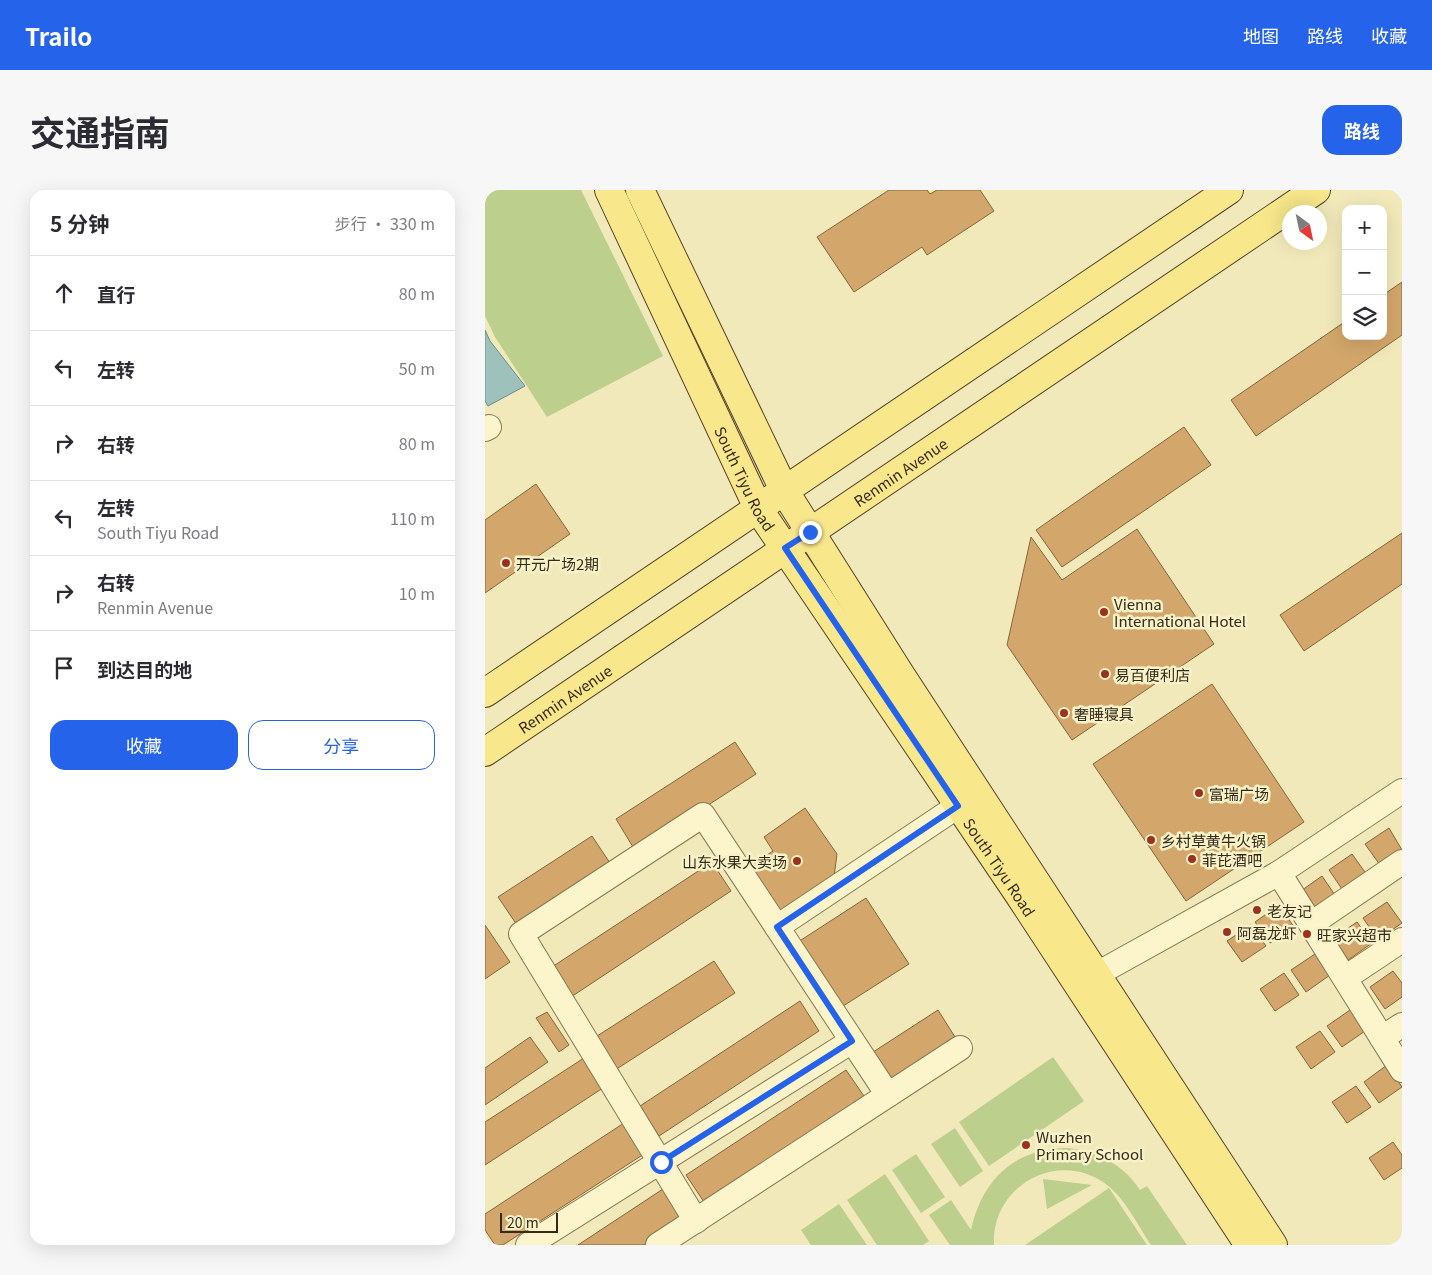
<!DOCTYPE html>
<html lang="zh">
<head>
<meta charset="utf-8">
<style>
	:root { --surface:#fff; --page:#f7f7f7; --text:#2b2b33; --muted:#7c7c81; --line:#e1e1e2; --accent:#2563eb }
	body { margin:0; font-family:Georgia,"Noto Sans SC",serif; background:var(--page); color:var(--text) }
	.controls { position:absolute; right:15px; top:15px; display:grid; overflow:hidden; border-radius:10px; box-shadow:0 5px 20px #0002 }
	.controls button { width:45px; height:45px; display:grid; place-items:center; padding:0; border:0; border-bottom:1px solid var(--line); background:var(--surface); color:var(--text); font:25px sans-serif }
	.compass { position:absolute; left:797px; top:15px; width:45px; height:45px; border-radius:50%; background:var(--surface); box-shadow:0 5px 20px #0002; rotate:147deg }
	.scale { position:absolute; left:15px; bottom:12px; width:58px; box-sizing:border-box; padding-left:5px; border:2px solid #362b19; border-top:0; font-size:14px; line-height:18px; white-space:nowrap; color:#362b19; -webkit-text-stroke:4px #f8f2c9; paint-order:stroke }
	.stop { position:absolute; width:15px; height:15px; margin:-11px; border:4px solid #2563eb; border-radius:50%; background:#fff }
	.stop.end { background:#2563eb; border-color:#fff; box-shadow:0 1px 5px #0008 }
	.list { margin:0; padding:0; list-style:none }
	h2 { display:flex; justify-content:space-between; align-items:center; height:65px; margin:0; padding:0 20px; font-size:21px }
	h2 small { font-size:16px; font-weight:400; color:var(--muted) }
	.list li { display:grid; grid-template-columns:32px 1fr auto; gap:15px; align-items:center; box-sizing:border-box; height:75px; padding:0 20px; border-top:1px solid var(--line) }
	.list b { display:block; font-size:19px; white-space:nowrap }
	.list p { margin:0; font-size:16px; white-space:nowrap; color:var(--muted) }
	.list em { font-size:16px; font-style:normal; color:var(--muted) }
	.actions { display:flex; gap:10px; padding:15px 20px }
	.actions a { flex:1; padding:11px 0; border:1px solid var(--accent); border-radius:15px; text-align:center; font-size:18px; color:var(--accent) }
	.actions .main { background:var(--accent); color:#fff }
	.icon { flex:none; width:28px; height:28px; fill:none; stroke:currentColor; stroke-width:2; stroke-linecap:round; stroke-linejoin:round }
	.map { position:relative; flex:none; width:917px; height:1055px; overflow:hidden; border-radius:15px }
	header { display:flex; align-items:center; gap:30px; box-sizing:border-box; height:70px; padding:0 25px; background:var(--accent); color:#fff }
	header strong { font-size:24px }
	nav { display:flex; gap:28px; margin-inline-start:auto; font-size:18px }
	.intro { display:flex; align-items:center; justify-content:space-between; box-sizing:border-box; height:120px; padding:0 30px }
	h1 { margin:0; font-size:35px }
	.button { padding:12px 22px; border-radius:15px; background:var(--accent); color:#fff; font-size:18px; font-weight:700 }
	main { display:flex; gap:30px; padding:0 30px }
	aside { flex:1; background:var(--surface); border-radius:15px; box-shadow:0 5px 20px #0002 }
	.map>svg:first-child { display:block }
</style>
</head>
<body>
<header>
<strong>Trailo</strong>
<nav><a>地图</a><a>路线</a><a>收藏</a></nav>
</header>
<div class="intro"><h1>交通指南</h1><a class="button">路线</a></div>
<main>
<aside>
<h2>5 分钟<small>步行 · 330 m</small></h2>
<ul class="list">
<li><svg class="icon" aria-label="ahead" viewBox="0 0 24 24"><path d="M12 20V5M6 11l6-6 6 6"/></svg><div><b>直行</b></div><em>80 m</em></li>
<li><svg class="icon" aria-label="left" viewBox="0 0 24 24"><path d="M17 20v-9H6M10 6l-5 5 5 5"/></svg><div><b>左转</b></div><em>50 m</em></li>
<li><svg class="icon" aria-label="right" viewBox="0 0 24 24"><path d="M7 20v-9h11M14 6l5 5-5 5"/></svg><div><b>右转</b></div><em>80 m</em></li>
<li><svg class="icon" aria-label="left" viewBox="0 0 24 24"><path d="M17 20v-9H6M10 6l-5 5 5 5"/></svg><div><b>左转</b><p>South Tiyu Road</p></div><em>110 m</em></li>
<li><svg class="icon" aria-label="right" viewBox="0 0 24 24"><path d="M7 20v-9h11M14 6l5 5-5 5"/></svg><div><b>右转</b><p>Renmin Avenue</p></div><em>10 m</em></li>
<li><svg class="icon" aria-label="arrive" viewBox="0 0 24 24"><path d="M6 21V4h12l-3 4 3 4H6"/></svg><div><b>到达目的地</b></div></li>
</ul>
<div class="actions"><a class="main">收藏</a><a>分享</a></div>
</aside>
<div class="map">
<svg width="917" height="1055" viewBox="0 0 917 1055">
	<rect width="100%" height="100%" fill="#f1e9b9"/>
	<g fill="#bdcf8d">
		<path d="M0 0H96L178 166 62 227 10 147 0 126Z"/>
		<path d="M568 867 599 911 504 976 474 932Z"/>
		<path d="M470 938 498 981 475 997 446 954Z"/>
		<path d="M583 958C613 962 638 974 655 1000L662 996 702 1055H666C652 1034 639 1006 618 992 569 960 506 998 509 1055H465L444 1025 466 1010 486 1040C497 989 530 958 583 958Z"/>
		<path d="M431 964 460 1007 436 1023 407 980Z"/>
		<path d="M400 984 444 1051 438 1055H392L362 1010Z"/>
		<path d="M558 989 607 995 562 1019Z"/>
		<path d="M624 998 662 1055H540Z"/>
		<path d="M354 1014 382 1055H326L316 1040Z"/>
	</g>
	<path fill="#9ec1bc" stroke="#668e8b" d="M0 140 5 151 40 196 3 216 0 211Z"/>
	<g fill="#d3a76b" stroke="#896437">
		<path d="M404 0H442L445 4 452 0H495L509 21 442 65 437 57 369 102 332 47Z"/>
		<path d="M917 92V145L771 246 746 210 861 131V146H898V105Z"/>
		<path d="M699 237 726 275 577 377 551 340Z"/>
		<path d="M51 294 85 344 0 403V330Z"/>
		<path d="M652 339 729 454 587 550 522 455 546 347 577 390Z"/>
		<path d="M917 343V394L819 461 795 425Z"/>
		<path d="M727 494 819 632 701 711 608 574Z"/>
		<path d="M250 552 271 584 151 662 131 629Z"/>
		<path d="M320 618 352 664 349 687 294 724 263 678 288 661 279 647Z"/>
		<path d="M904 638 917 660 895 675 880 654Z"/>
		<path d="M107 646 127 676 34 738 13 707Z"/>
		<path d="M867 664 882 685 859 702 844 680Z"/>
		<path d="M227 672 246 701 86 807 67 777Z"/>
		<path d="M837 686 852 708 828 724 813 703Z"/>
		<path d="M381 708 424 774 355 818 313 752Z"/>
		<path d="M902 712 917 733 893 750 878 728Z"/>
		<path d="M794 715 809 737 785 753 770 732Z"/>
		<path d="M872 732 887 753 863 770 849 748Z"/>
		<path d="M0 735 25 772 0 789Z"/>
		<path d="M766 735 781 756 757 772 742 751Z"/>
		<path d="M830 764 845 785 821 802 806 780Z"/>
		<path d="M229 771 250 803 130 880 109 848Z"/>
		<path d="M908 781 917 793V807L900 819 885 797Z"/>
		<path d="M799 783 814 805 790 821 775 799Z"/>
		<path d="M315 811 334 841 174 946 155 916Z"/>
		<path d="M453 820 470 847 403 891 385 864Z"/>
		<path d="M865 820 880 841 857 857 842 836Z"/>
		<path d="M62 822 84 855 74 862 51 828Z"/>
		<path d="M835 841 850 862 826 879 811 857Z"/>
		<path d="M45 847 63 872 0 915V878Z"/>
		<path d="M99 868 118 898 0 975V932Z"/>
		<path d="M902 875 917 897 894 913 879 892Z"/>
		<path d="M361 880 381 909 221 1015 201 985Z"/>
		<path d="M871 896 886 917 862 933 847 912Z"/>
		<path d="M139 933 159 964 18 1055H10L0 1040V1024Z"/>
		<path d="M908 952 917 965V978L899 990 884 968Z"/>
		<path d="M181 997 201 1028 159 1055H93Z"/>
	</g>
	<g fill="none" stroke-linecap="round" stroke-linejoin="round">
		<g stroke="#887853" stroke-width="26">
			<g id="minor">
				<path d="M0 239 4 237"/>
				<path d="M794 683 917 880"/>
				<path d="M826 734 917 672"/>
				<path d="M292 737 473 616"/>
				<path d="M612 784 794 683 917 601"/>
				<path d="M860 788 917 750"/>
				<path d="M897 848 917 835"/>
				<path d="M211 1031 36 744 218 625 403 905"/>
				<path d="M43 1055 367 851"/>
				<path d="M173 1055 475 858"/>
			</g>
		</g>
		<g stroke="#554428" stroke-width="30">
			<g id="major">
				<path id="s1" d="M124 0 274 320 533 703 764 1055"/>
				<path d="M155 0 300 302 415 484 788 1055"/>
				<path d="M0 503 744 0"/>
				<path id="s2" d="M0 562 831 0"/>
			</g>
		</g>
		<use href="#minor" stroke="#fcf5cc" stroke-width="24"/>
		<use href="#major" stroke="#f9e88b" stroke-width="28"/>
	</g>
	<g fill="none" stroke-linecap="round" stroke-linejoin="round">
		<path stroke="#2563eb" stroke-width="6" d="M176 972 367 851 292 737 473 616 300 358 325 342"/>
	</g>
	<g fill="#9c311e" stroke="#f8f2c9" stroke-width="2">
		<circle cx="21" cy="373" r="5"/>
		<circle cx="619" cy="422" r="5"/>
		<circle cx="620" cy="484" r="5"/>
		<circle cx="579" cy="523" r="5"/>
		<circle cx="714" cy="603" r="5"/>
		<circle cx="666" cy="650" r="5"/>
		<circle cx="707" cy="669" r="5"/>
		<circle cx="312" cy="671" r="5"/>
		<circle cx="772" cy="720" r="5"/>
		<circle cx="742" cy="742" r="5"/>
		<circle cx="822" cy="744" r="5"/>
		<circle cx="541" cy="955" r="5"/>
	</g>
	<g text-anchor="middle" dominant-baseline="central" stroke-width="5" stroke-linejoin="round" paint-order="stroke">
		<g font-size="15" fill="#362b19" stroke="#f8f2c9">
			<text stroke="none"><textPath href="#s2" startOffset="501">Renmin Avenue</textPath></text>
			<text stroke="none"><textPath href="#s1" startOffset="319">South Tiyu Road</textPath></text>
			<text stroke="none"><textPath href="#s2" startOffset="96">Renmin Avenue</textPath></text>
			<text stroke="none"><textPath href="#s1" startOffset="784">South Tiyu Road</textPath></text>
		</g>
		<g font-size="15" fill="#362b19" stroke="#f8f2c9" text-anchor="start">
			<text x="31" y="373">开元广场2期</text>
			<text x="629" y="413">Vienna<tspan x="629" dy="17">International Hotel</tspan></text>
			<text x="630" y="484">易百便利店</text>
			<text x="589" y="523">奢睡寝具</text>
			<text x="724" y="603">富瑞广场</text>
			<text x="676" y="650">乡村草黄牛火锅</text>
			<text x="717" y="669">菲芘酒吧</text>
			<text x="302" y="671" text-anchor="end">山东水果大卖场</text>
			<text x="782" y="720">老友记</text>
			<text x="752" y="742">阿磊龙虾</text>
			<text x="832" y="744">旺家兴超市</text>
			<text x="551" y="946">Wuzhen<tspan x="551" dy="17">Primary School</tspan></text>
		</g>
	</g>
</svg>
<div class="controls">
<button>+</button>
<button>−</button>
<button><svg class="icon" aria-label="layers" viewBox="0 0 24 24"><path d="M12 4l9 5-9 5-9-5zM3 14l9 5 9-5"/></svg></button>
</div>
<svg class="compass" viewBox="-18 -18 36 36"><path d="M0-13l5 13h-10z" fill="#e53935"/><path d="M0 13l5-13h-10z" fill="#7c7c81"/></svg>
<div class="scale">20 m</div>
<div class="stop" style="left:176px;top:972px"></div>
<div class="stop end" style="left:325px;top:342px"></div>
</div>
</main>
</body>
</html>
